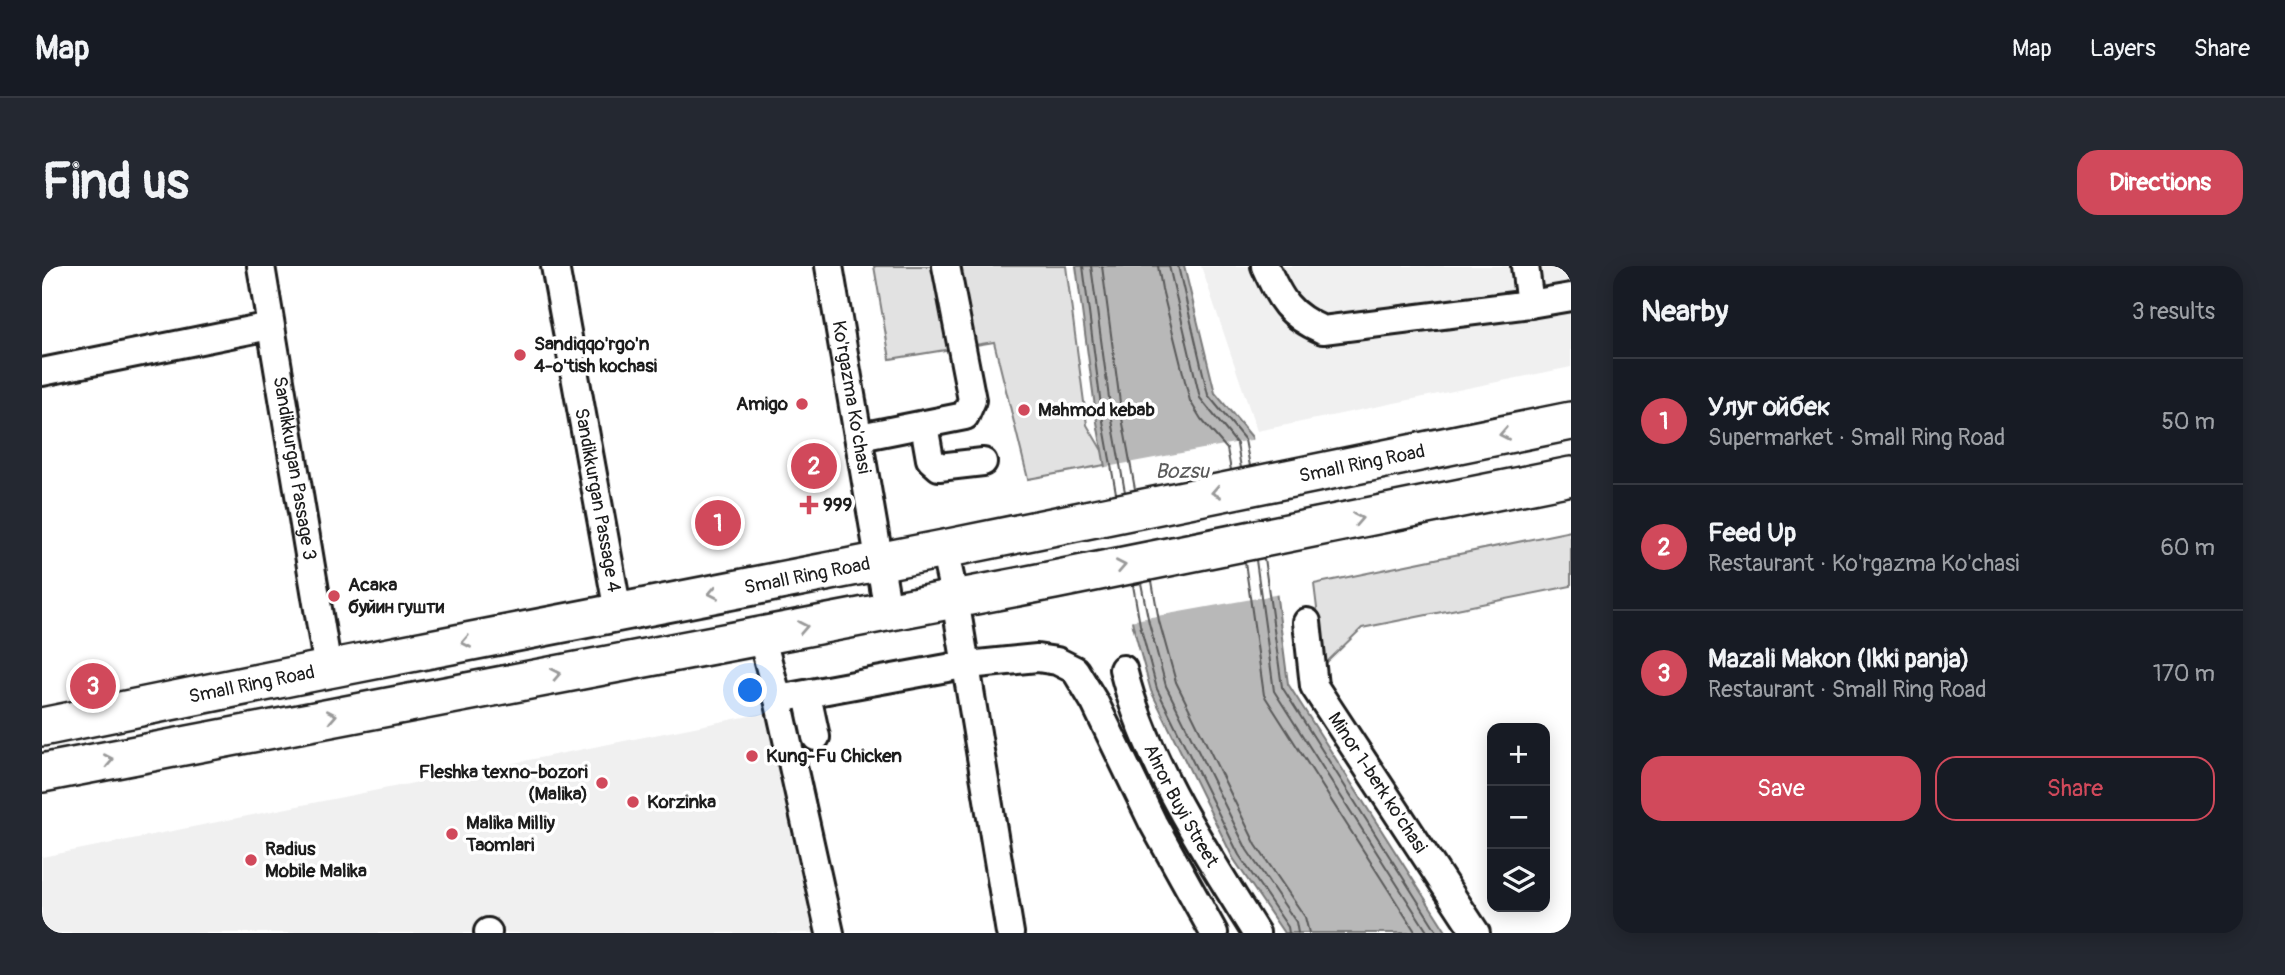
<!DOCTYPE html>
<html lang="en">
<head>
<meta charset="utf-8">
<style>
	:root { --surface:#171b24; --page:#242831; --text:#f1f3f6; --muted:#9ea1a6; --line:#363941; --accent:#d1495b }
	body { margin:0; font-family:Pangolin,sans-serif; background:var(--page); color:var(--text) }
	.controls { position:absolute; right:21px; bottom:21px; display:grid; overflow:hidden; border-radius:14px; box-shadow:0 4px 18px #0003 }
	.controls button { width:63px; height:63px; display:grid; place-items:center; padding:0; border:0; border-bottom:2px solid var(--line); background:var(--surface); color:var(--text); font:35px sans-serif }
	.you { position:absolute; left:709px; top:425px; width:24px; height:24px; margin:-18px; border:5px solid #fff; border-radius:50%; background:#1a73e8; box-shadow:0 0 0 10px #1a73e833 }
	.badge { display:grid; place-items:center; width:46px; height:46px; border-radius:50%; background:var(--accent); color:#fff; font-size:23px; font-weight:700 }
	.pin { position:absolute; translate:-50% -50%; border:4px solid #fff; box-shadow:0 2px 7px #0006 }
	.list { margin:0; padding:0; list-style:none }
	h2 { display:flex; justify-content:space-between; align-items:center; height:91px; margin:0; padding:0 28px; font-size:30px }
	h2 small { font-size:23px; font-weight:400; color:var(--muted) }
	.list li { display:grid; grid-template-columns:46px 1fr auto; gap:21px; align-items:center; box-sizing:border-box; height:126px; padding:0 28px; border-top:2px solid var(--line) }
	.list b { display:block; font-size:26px; white-space:nowrap }
	.list p { margin:0; font-size:23px; white-space:nowrap; color:var(--muted) }
	.list em { font-size:23px; font-style:normal; color:var(--muted) }
	.actions { display:flex; gap:14px; padding:21px 28px }
	.actions a { flex:1; padding:16px 0; border:2px solid var(--accent); border-radius:21px; text-align:center; font-size:24px; color:var(--accent) }
	.actions .main { background:var(--accent); color:#fff }
	.icon { flex:none; width:38px; height:38px; fill:none; stroke:currentColor; stroke-width:2; stroke-linecap:round; stroke-linejoin:round }
	.map { position:relative; flex:none; width:1529px; height:667px; overflow:hidden; border-radius:21px }
	header { display:flex; align-items:center; gap:42px; box-sizing:border-box; height:98px; padding:0 35px; background:var(--surface); border-bottom:2px solid var(--line) }
	header strong { font-size:33px }
	nav { display:flex; gap:38px; margin-inline-start:auto; font-size:24px }
	.intro { display:flex; align-items:center; justify-content:space-between; box-sizing:border-box; height:168px; padding:0 42px }
	h1 { margin:0; font-size:49px }
	.button { padding:18px 32px; border-radius:21px; background:var(--accent); color:#fff; font-size:24px; font-weight:700 }
	main { display:flex; gap:42px; padding:0 42px }
	aside { flex:1; background:var(--surface); border-radius:21px; box-shadow:0 4px 18px #0003 }
	.map>svg:first-child { display:block }
</style>
</head>
<body>
<header>
<strong>Map</strong>
<nav><a>Map</a><a>Layers</a><a>Share</a></nav>
</header>
<div class="intro"><h1>Find us</h1><a class="button">Directions</a></div>
<main>
<div class="map">
<svg width="1529" height="667" viewBox="0 0 1529 667">
	<rect width="100%" height="100%" fill="#fff"/>
	<filter id="ink" filterUnits="userSpaceOnUse"><feTurbulence type="fractalNoise" baseFrequency=".0143" numOctaves="2"/><feDisplacementMap in="SourceGraphic" scale="14" xChannelSelector="R" yChannelSelector="G"/><feConvolveMatrix kernelMatrix="1 2 1 2 8 2 1 2 1" color-interpolation-filters="sRGB"/></filter>
	<g filter="url(#ink)">
		<g fill="#f0f0f0">
			<path d="M1159 0H1529V101L1215 165Z"/>
			<path d="M738 444 780 667H0V591Z"/>
		</g>
		<g fill="#e2e2e2" stroke="#7f7f7f" stroke-width="2">
			<path d="M832 0H1024L1045 159 1068 198 986 213 952 76 848 93Z"/>
			<path d="M1529 265V320L1320 362 1282 399 1272 318Z"/>
		</g>
		<path fill="#b8b8b8" stroke="#7a7a7a" stroke-width="2" d="M1034 0H1142L1173 127 1210 171 1233 317 1246 418 1405 667H1242L1191 592 1109 425 1091 360 1055 156Z"/>
		<path fill="#fff" d="M1214 173 1238 328 1087 355 1059 202Z"/>
		<g fill="none" stroke-linecap="round" stroke-linejoin="round">
			<g stroke="#5a5a5a" stroke-width="2">
				<path d="M1041 0 1061 155 1074 227"/>
				<path d="M1049 0 1070 154 1083 226"/>
				<path d="M1060 0 1080 152 1093 223"/>
				<path d="M1116 0 1120 23 1148 135 1159 153 1185 183 1189 204"/>
				<path d="M1127 0 1158 132 1195 178 1199 202"/>
				<path d="M1136 0 1166 129 1203 174 1208 200"/>
				<path d="M1222 292 1240 421 1396 667"/>
				<path d="M1214 294 1232 425 1386 667"/>
				<path d="M1203 296 1222 429 1374 667"/>
				<path d="M1110 315 1117 355 1134 416 1214 579 1263 651 1267 667"/>
				<path d="M1099 317 1107 357 1124 420 1205 584 1254 656 1256 667"/>
				<path d="M1091 319 1098 359 1115 423 1197 589 1246 661 1247 667"/>
			</g>
			<g stroke="#1c1c1c" stroke-width="32">
				<g id="minor">
					<path id="s1" d="M219 0 286 403"/>
					<path id="s2" d="M513 0 576 346"/>
					<path id="s3" d="M787 0 846 345"/>
					<path d="M1223 0C1238 33 1246 49 1281 64L1488 38 1529 31"/>
					<path d="M1483 0 1488 38"/>
					<path d="M0 106 228 60"/>
					<path d="M882 159 888 193 897 201 941 196"/>
					<path d="M818 171 923 150 930 134 904 0"/>
					<path d="M902 283 913 333 968 667"/>
					<path id="s4" d="M1265 356 1272 420 1434 667"/>
					<path d="M719 369 736 433 788 667"/>
					<path id="s5" d="M1081 403C1104 497 1163 585 1214 667"/>
					<path d="M765 429 774 471"/>
					<path d="M736 433 916 400 995 392 1015 395 1033 404 1053 437 1111 557 1172 667"/>
					<path d="M446 666V667"/>
				</g>
			</g>
			<g stroke="#1c1c1c" stroke-width="42">
				<g id="highway">
					<path id="s6" d="M0 461 286 403 902 283 1529 155"/>
					<path d="M0 507 1012 314 1529 210"/>
				</g>
			</g>
			<use href="#minor" stroke="#fff" stroke-width="26"/>
			<use href="#highway" stroke="#fff" stroke-width="37"/>
		</g>
		<defs><path id="oneway-chevron" d="M-2-3.5L2.5 0L-2 3.5" fill="none" stroke-width="1.6" stroke-linecap="round" stroke-linejoin="round" transform="scale(1.75)"/></defs>
		<g stroke="#999">
			<use href="#oneway-chevron" transform="translate(1462 168) rotate(169)"/>
			<use href="#oneway-chevron" transform="translate(1174 226) rotate(169)"/>
			<use href="#oneway-chevron" transform="translate(1316 253) rotate(-11)"/>
			<use href="#oneway-chevron" transform="translate(1079 300) rotate(-11)"/>
			<use href="#oneway-chevron" transform="translate(671 327) rotate(169)"/>
			<use href="#oneway-chevron" transform="translate(761 361) rotate(-11)"/>
			<use href="#oneway-chevron" transform="translate(424 376) rotate(169)"/>
			<use href="#oneway-chevron" transform="translate(514 408) rotate(-11)"/>
			<use href="#oneway-chevron" transform="translate(290 450) rotate(-11)"/>
			<use href="#oneway-chevron" transform="translate(67 494) rotate(-11)"/>
		</g>
	</g>
	<g fill="#d1495b" stroke="#fff" stroke-width="2.5">
		<circle cx="478" cy="89" r="7"/>
		<circle cx="760" cy="138" r="7"/>
		<circle cx="982" cy="144" r="7"/>
		<path d="M763.5 228.5h7v7h7v7h-7v7h-7v-7h-7v-7h7z"/>
		<circle cx="292" cy="330" r="7"/>
		<circle cx="710" cy="490" r="7"/>
		<circle cx="560" cy="517" r="7"/>
		<circle cx="591" cy="536" r="7"/>
		<circle cx="410" cy="568" r="7"/>
		<circle cx="209" cy="594" r="7"/>
	</g>
	<g text-anchor="middle" dominant-baseline="central" stroke-width="7" stroke-linejoin="round" paint-order="stroke">
		<g font-size="19" font-weight="bold" fill="#1c1c1c" stroke="#fff" text-anchor="start">
			<text x="492" y="78">Sandiqqo'rgo'n<tspan x="492" dy="22">4-o'tish kochasi</tspan></text>
			<text x="746" y="138" text-anchor="end">Amigo</text>
			<text x="996" y="144">Mahmod kebab</text>
			<text x="781" y="239">999</text>
			<text x="306" y="319">Асака<tspan x="306" dy="22">буйин гушти</tspan></text>
			<text x="724" y="490">Kung-Fu Chicken</text>
			<text x="546" y="506" text-anchor="end">Fleshka texno-bozori<tspan x="546" dy="22">(Malika)</tspan></text>
			<text x="605" y="536">Korzinka</text>
			<text x="424" y="557">Malika Milliy<tspan x="424" dy="22">Taomlari</tspan></text>
			<text x="223" y="583">Radius<tspan x="223" dy="22">Mobile Malika</tspan></text>
		</g>
		<g font-size="19" fill="#1c1c1c" stroke="#fff">
			<text stroke="none"><textPath href="#s3" startOffset="133">Ko'rgazma Ko'chasi</textPath></text>
			<text stroke="none"><textPath href="#s6" startOffset="1346">Small Ring Road</textPath></text>
			<text stroke="none"><textPath href="#s1" startOffset="205">Sandikkurgan Passage 3</textPath></text>
			<text stroke="none"><textPath href="#s2" startOffset="238">Sandikkurgаn Passage 4</textPath></text>
			<text stroke="none"><textPath href="#s6" startOffset="780">Small Ring Road</textPath></text>
			<text stroke="none"><textPath href="#s6" startOffset="214">Small Ring Road</textPath></text>
			<text stroke="none"><textPath href="#s4" startOffset="180">Minor 1-berk ko'chasi</textPath></text>
			<text stroke="none"><textPath href="#s5" startOffset="149">Ahror Buyi Street</textPath></text>
		</g>
		<g font-size="21" font-style="italic" fill="#5a5a5a" stroke="#fff">
			<text x="1140" y="205">Bozsu</text>
		</g>
	</g>
</svg>
<div class="controls">
<button>+</button>
<button>−</button>
<button><svg class="icon" aria-label="layers" viewBox="0 0 24 24"><path d="M12 4l9 5-9 5-9-5zM3 14l9 5 9-5"/></svg></button>
</div>
<div class="you"></div>
<div class="pin badge" style="left:676px;top:257px">1</div>
<div class="pin badge" style="left:772px;top:200px">2</div>
<div class="pin badge" style="left:51px;top:420px">3</div>
</div>
<aside>
<h2>Nearby<small>3 results</small></h2>
<ul class="list">
<li><span class="badge">1</span><div><b>Улуг ойбек</b><p>Supermarket · Small Ring Road</p></div><em>50 m</em></li>
<li><span class="badge">2</span><div><b>Feed Up</b><p>Restaurant · Ko'rgazma Ko'chasi</p></div><em>60 m</em></li>
<li><span class="badge">3</span><div><b>Mazali Makon (Ikki panja)</b><p>Restaurant · Small Ring Road</p></div><em>170 m</em></li>
</ul>
<div class="actions"><a class="main">Save</a><a>Share</a></div>
</aside>
</main>
</body>
</html>
